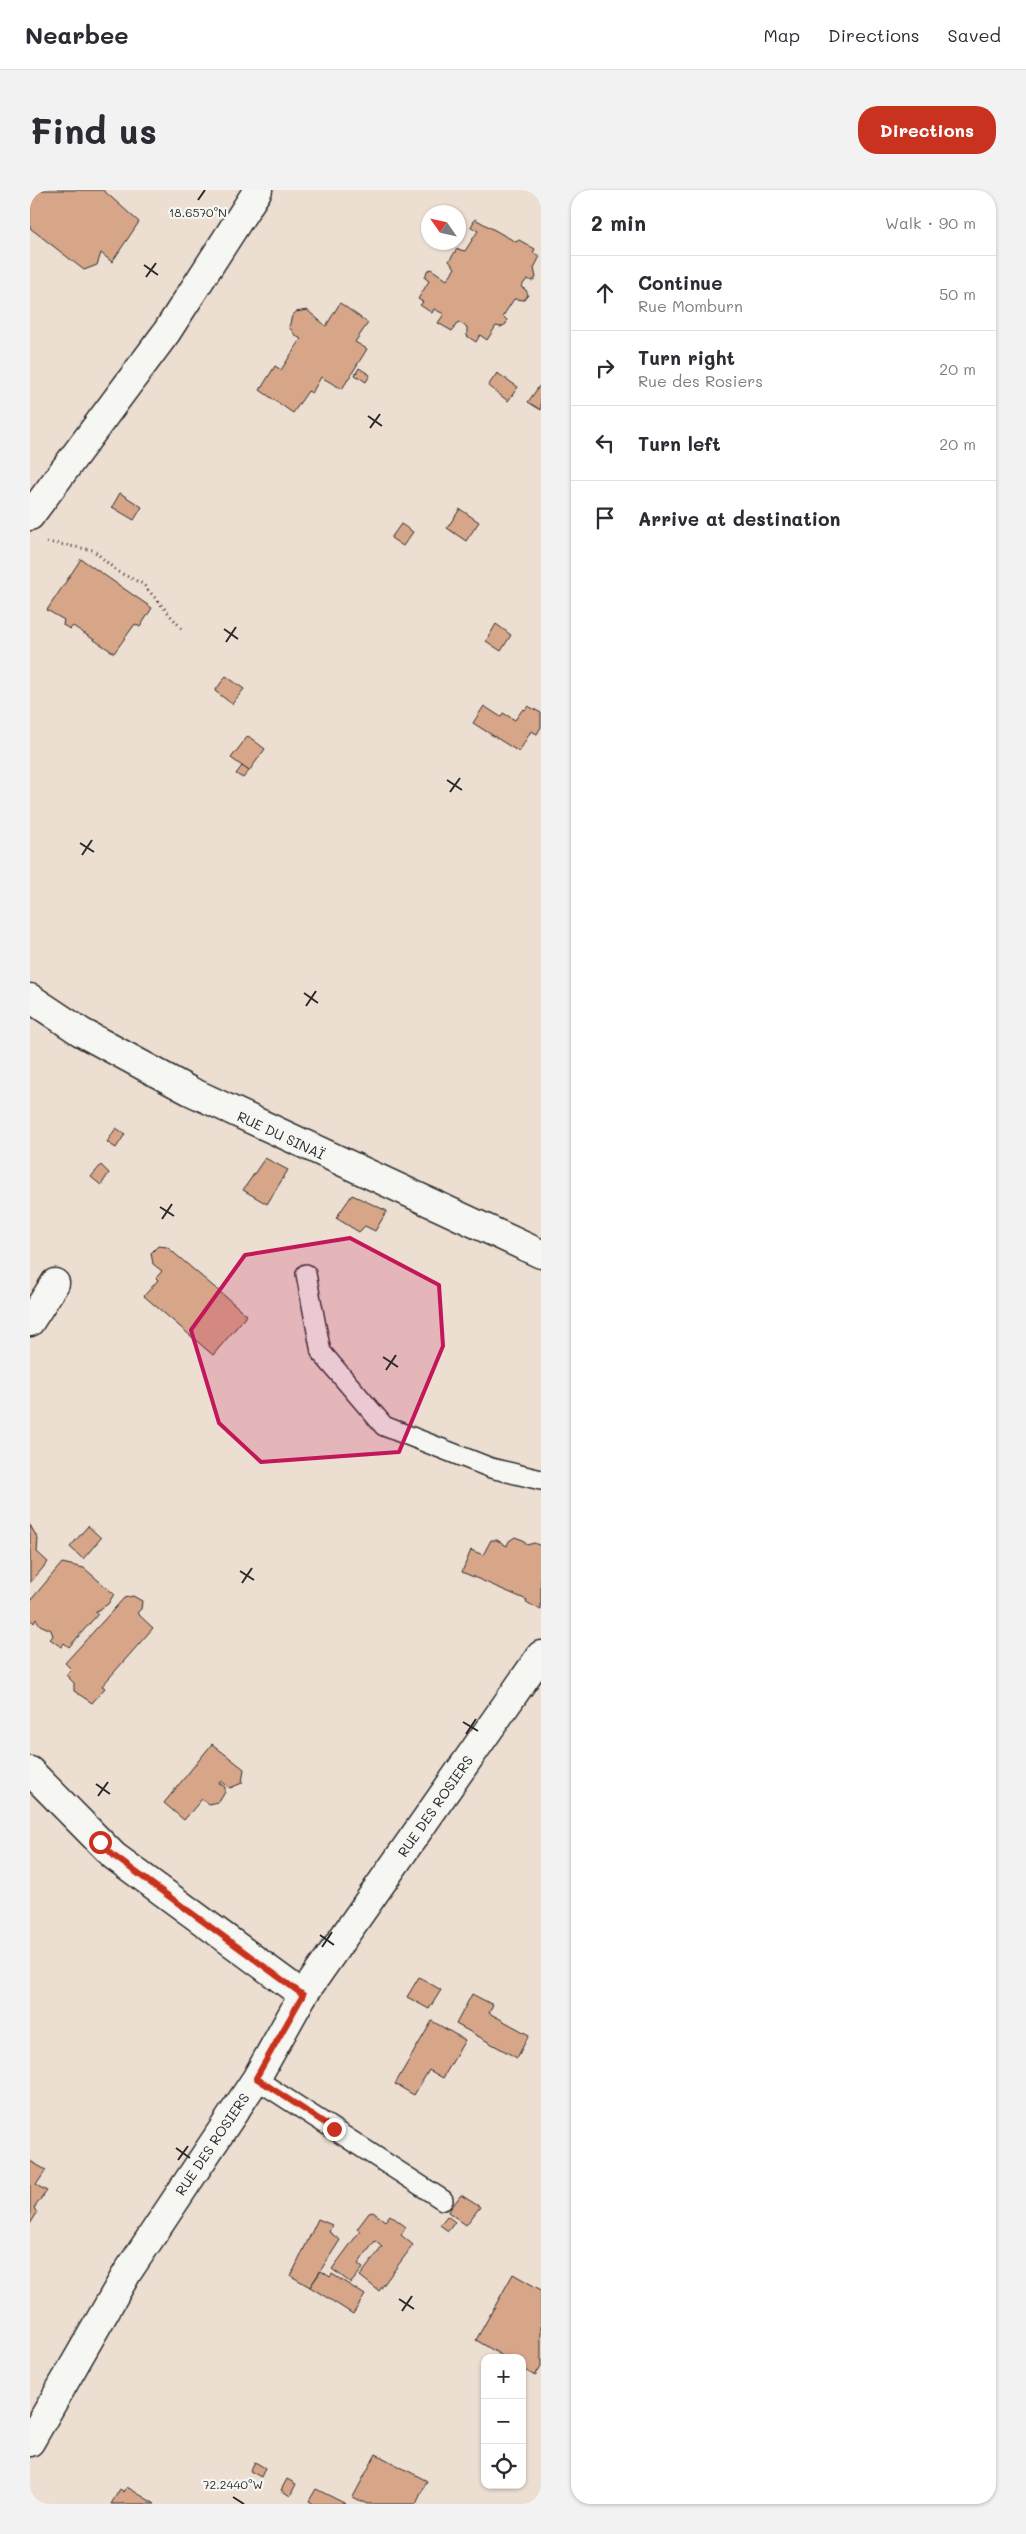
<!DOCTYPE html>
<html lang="en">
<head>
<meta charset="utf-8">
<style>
	:root { --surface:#fff; --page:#f2f2f3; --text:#2b2b33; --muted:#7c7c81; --line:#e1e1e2; --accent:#c8321e }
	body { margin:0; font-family:Mali,sans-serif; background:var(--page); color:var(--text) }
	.controls { position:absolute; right:15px; bottom:15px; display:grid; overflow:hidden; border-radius:10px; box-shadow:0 1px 4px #0004 }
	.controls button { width:45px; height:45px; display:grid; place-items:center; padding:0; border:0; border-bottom:1px solid var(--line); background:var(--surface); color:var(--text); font:25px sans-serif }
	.compass { position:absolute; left:391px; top:15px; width:45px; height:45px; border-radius:50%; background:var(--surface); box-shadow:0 1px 4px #0004; rotate:304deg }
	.stop { position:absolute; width:15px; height:15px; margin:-11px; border:4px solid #c8321e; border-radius:50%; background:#fff }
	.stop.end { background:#c8321e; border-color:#fff; box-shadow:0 1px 5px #0008 }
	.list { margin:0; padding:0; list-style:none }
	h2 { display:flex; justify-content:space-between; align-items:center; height:65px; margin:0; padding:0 20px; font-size:21px }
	h2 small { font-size:16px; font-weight:400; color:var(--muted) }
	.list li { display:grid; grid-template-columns:32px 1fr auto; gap:15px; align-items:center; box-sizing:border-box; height:75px; padding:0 20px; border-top:1px solid var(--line) }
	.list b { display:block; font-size:19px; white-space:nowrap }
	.list p { margin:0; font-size:16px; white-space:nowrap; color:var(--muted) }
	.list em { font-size:16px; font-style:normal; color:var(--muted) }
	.icon { flex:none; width:28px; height:28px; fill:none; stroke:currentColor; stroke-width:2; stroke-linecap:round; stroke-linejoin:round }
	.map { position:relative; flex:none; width:511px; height:2314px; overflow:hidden; border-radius:20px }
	header { display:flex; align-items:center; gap:30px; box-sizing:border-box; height:70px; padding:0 25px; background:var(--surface); border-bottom:1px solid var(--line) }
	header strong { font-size:24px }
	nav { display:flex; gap:28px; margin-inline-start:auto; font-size:18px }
	.intro { display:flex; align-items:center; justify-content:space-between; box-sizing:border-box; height:120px; padding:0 30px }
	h1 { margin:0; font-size:35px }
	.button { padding:12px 22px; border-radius:20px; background:var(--accent); color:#fff; font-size:18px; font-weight:700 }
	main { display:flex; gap:30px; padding:0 30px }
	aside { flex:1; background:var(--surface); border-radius:20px; box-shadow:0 1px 4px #0004 }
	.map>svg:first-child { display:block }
</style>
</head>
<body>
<header>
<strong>Nearbee</strong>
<nav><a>Map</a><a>Directions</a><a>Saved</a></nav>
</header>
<div class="intro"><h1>Find us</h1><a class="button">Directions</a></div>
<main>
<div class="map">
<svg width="511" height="2314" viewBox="0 0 511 2314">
	<rect width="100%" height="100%" fill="#edded2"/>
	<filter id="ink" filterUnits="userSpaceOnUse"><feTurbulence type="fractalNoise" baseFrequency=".02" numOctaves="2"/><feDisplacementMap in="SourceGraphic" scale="10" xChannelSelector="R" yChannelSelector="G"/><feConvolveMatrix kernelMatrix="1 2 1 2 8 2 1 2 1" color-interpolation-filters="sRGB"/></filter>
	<g filter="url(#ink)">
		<g fill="#d7a689" stroke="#2b2b2b">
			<path d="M7 0H73L109 32 82 72 71 63 67 75 54 80 0 38V10Z"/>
			<path d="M445 29 486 52 489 50 505 59 503 63 510 66 504 78 506 88 502 91 497 89 491 97 496 100 498 105 494 110 484 109 473 126 477 130 476 134 471 137 466 136 457 150 450 145 446 152 437 146V137L428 132 422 141 408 133 414 124 404 119 402 123 390 115 393 112 388 109 399 91 395 88 397 81 401 79 417 90 425 78 419 71 427 59 435 61 448 41 441 37Z"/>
			<path d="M310 113 338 133 325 152 337 159 312 199 291 187 282 203 278 201 263 223 230 200 245 176 251 180 271 149 266 146 259 137 262 126 266 122 277 120 296 136Z"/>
			<path d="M329 178 340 185 336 192 325 185Z"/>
			<path d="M467 183 488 197 478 211 458 196Z"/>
			<path d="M510 195 511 196V220L498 212Z"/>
			<path d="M90 303 112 317 104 330 82 317Z"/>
			<path d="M430 319 449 332 436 351 417 338Z"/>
			<path d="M371 334 383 342 373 356 361 348Z"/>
			<path d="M51 369 122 418 110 437 105 434 84 463 43 436 40 439 33 435 34 430 17 420Z"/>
			<path d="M466 434 481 445 471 461 456 451Z"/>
			<path d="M196 486 214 499 202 514 185 501Z"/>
			<path d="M454 516 471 527 473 523 485 530 493 519 495 520 498 516 511 523V537L507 544 501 541 489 562 443 533Z"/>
			<path d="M218 546 235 559 219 581 201 568Z"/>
			<path d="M212 576 219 581 213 588 206 584Z"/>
			<path d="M86 938 95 944 86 958 77 952Z"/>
			<path d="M235 968 258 980 237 1014 213 1000Z"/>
			<path d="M71 975 79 983 71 995 61 987Z"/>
			<path d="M322 1005 357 1021 345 1041 335 1036 329 1042 306 1028Z"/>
			<path d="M128 1056 137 1057 217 1125 183 1165 114 1106 128 1090 126 1088 132 1081 123 1074 121 1063Z"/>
			<path d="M0 1335 8 1349 7 1362 18 1372 0 1393Z"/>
			<path d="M58 1336 71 1348 53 1369 40 1357Z"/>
			<path d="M485 1347 493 1350 497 1355 504 1353 511 1356V1420L496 1412 497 1410 432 1382 441 1360 453 1365 461 1350H467L477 1356 479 1351Z"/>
			<path d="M32 1373 54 1378 84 1404 78 1414 65 1422 68 1424 39 1457 34 1453 31 1457 20 1449 23 1446 21 1440 10 1435 6 1429 4 1433 0 1429V1411Z"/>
			<path d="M103 1406 112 1411 111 1419 107 1423 123 1438 72 1496 75 1498 62 1513 44 1501V1493L36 1485 41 1479 35 1473 94 1408Z"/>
			<path d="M182 1554 214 1579 212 1593 200 1598 191 1591 189 1593 195 1597V1602L189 1612 178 1614 172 1609 154 1630 134 1613Z"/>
			<path d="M389 1787 411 1800 399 1819 377 1807Z"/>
			<path d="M442 1804 463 1815 459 1823 499 1845 487 1868 426 1834Z"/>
			<path d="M402 1831 435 1850 413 1888 399 1880 384 1905 365 1894Z"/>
			<path d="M0 1971 16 1980 6 1995 17 2001 4 2018 7 2023 0 2034Z"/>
			<path d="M431 2005 450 2017 436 2035 418 2022Z"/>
			<path d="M343 2022 355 2031 360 2025 376 2037 371 2045 383 2055 349 2101 330 2086 352 2057 345 2051 328 2074 333 2078 321 2093 302 2079 330 2041 327 2039 339 2023Z"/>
			<path d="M417 2026 425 2032 418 2041 410 2035Z"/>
			<path d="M288 2029 302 2035 299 2042 310 2050 280 2097 261 2086Z"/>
			<path d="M291 2081 300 2087 302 2084 335 2105 323 2124 280 2097Z"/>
			<path d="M483 2084 511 2100V2176L505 2186 492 2178V2168H476L446 2150Z"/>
			<path d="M346 2264 397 2291 386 2314H337L323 2307Z"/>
			<path d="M225 2272 235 2278 231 2287 220 2281Z"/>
			<path d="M257 2289 266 2294 260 2306 251 2300Z"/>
			<path d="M97 2297 125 2314H81L90 2299 94 2302Z"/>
			<path d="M286 2299 316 2314H284L279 2311Z"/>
		</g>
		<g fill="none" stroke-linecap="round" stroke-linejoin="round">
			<g stroke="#2b2b2b" stroke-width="22">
				<g id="service">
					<path d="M276 1084 291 1162 354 1236 461 1278 511 1290"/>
					<path d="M226 1889 413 2010"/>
				</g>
			</g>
			<g stroke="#2b2b2b" stroke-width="31">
				<g id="minor">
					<path d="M0 326 136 143 228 0"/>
					<path d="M0 808 51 842 160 901 511 1064"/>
					<path d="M0 1132 25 1093"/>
					<path d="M0 1581 84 1666 273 1805"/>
					<path d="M0 2252 97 2083 226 1889 273 1805 511 1465"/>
				</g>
			</g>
			<path stroke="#2b2b2b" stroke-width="3" stroke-dasharray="1 4" stroke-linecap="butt" d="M17 352 63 360 88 382 113 394 153 440"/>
			<use href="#service" stroke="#f6f6f2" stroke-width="19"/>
			<use href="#minor" stroke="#f6f6f2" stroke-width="28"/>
		</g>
	</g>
	<g fill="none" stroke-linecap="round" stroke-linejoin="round" filter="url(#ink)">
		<path stroke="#c8321e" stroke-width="6" d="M70 1652 84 1666 273 1805 226 1888 304 1939"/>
	</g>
	<path fill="#c2185b" fill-opacity="0.2" stroke="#c2185b" stroke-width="4" stroke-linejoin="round" d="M320 1048 409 1095 413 1156 369 1262 231 1272 189 1233 161 1140 215 1065Z"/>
	<path fill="none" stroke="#2b2b2b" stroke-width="2" d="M168 10 175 0M114 75 128 85M116 87 126 73M338 226 352 236M340 238 350 224M194 439 208 449M196 452 206 437M417 590 432 600M420 602 430 588M50 653 64 662M52 665 62 650M274 803 288 813M276 816 286 801M130 1017 144 1026M132 1029 142 1014M353 1167 368 1177M356 1180 366 1165M210 1381 224 1390M212 1393 222 1378M433 1532 448 1541M436 1544 446 1529M66 1594 80 1604M68 1606 78 1592M290 1745 304 1755M292 1757 302 1742M146 1958 160 1968M148 1970 158 1956M369 2109 384 2119M372 2121 382 2106M203 2307 214 2314"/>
	<g text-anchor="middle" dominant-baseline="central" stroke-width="4.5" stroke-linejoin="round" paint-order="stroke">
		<g font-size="14" fill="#2b2b2b" stroke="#f6f6f2">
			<text transform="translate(251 945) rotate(25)">RUE DU SINAÏ</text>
			<text transform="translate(405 1616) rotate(-55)">RUE DES ROSIERS</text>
			<text transform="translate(182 1954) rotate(-56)">RUE DES ROSIERS</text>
		</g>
	</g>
	<g font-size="12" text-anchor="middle" fill="#2b2b2b" stroke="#f6f6f2" stroke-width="4.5" stroke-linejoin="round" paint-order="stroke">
		<text x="168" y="27">18.6570°N</text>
		<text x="203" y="2299">72.2440°W</text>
	</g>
</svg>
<div class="controls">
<button>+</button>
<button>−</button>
<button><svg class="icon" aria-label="locate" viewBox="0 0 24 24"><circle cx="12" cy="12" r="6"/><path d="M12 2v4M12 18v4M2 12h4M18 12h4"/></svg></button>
</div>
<svg class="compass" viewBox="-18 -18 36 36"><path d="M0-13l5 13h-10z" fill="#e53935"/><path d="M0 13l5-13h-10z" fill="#7c7c81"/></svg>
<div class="stop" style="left:70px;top:1652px"></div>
<div class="stop end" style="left:304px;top:1939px"></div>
</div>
<aside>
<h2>2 min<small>Walk · 90 m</small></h2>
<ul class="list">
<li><svg class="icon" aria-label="ahead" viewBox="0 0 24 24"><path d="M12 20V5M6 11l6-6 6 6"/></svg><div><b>Continue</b><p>Rue Momburn</p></div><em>50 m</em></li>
<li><svg class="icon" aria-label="right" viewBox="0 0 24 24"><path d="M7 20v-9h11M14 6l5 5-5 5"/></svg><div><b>Turn right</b><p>Rue des Rosiers</p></div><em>20 m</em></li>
<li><svg class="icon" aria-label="left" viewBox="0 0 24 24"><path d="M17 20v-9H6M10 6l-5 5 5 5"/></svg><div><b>Turn left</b></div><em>20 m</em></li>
<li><svg class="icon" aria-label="arrive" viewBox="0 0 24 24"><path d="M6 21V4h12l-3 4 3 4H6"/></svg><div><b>Arrive at destination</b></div></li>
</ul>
</aside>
</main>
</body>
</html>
